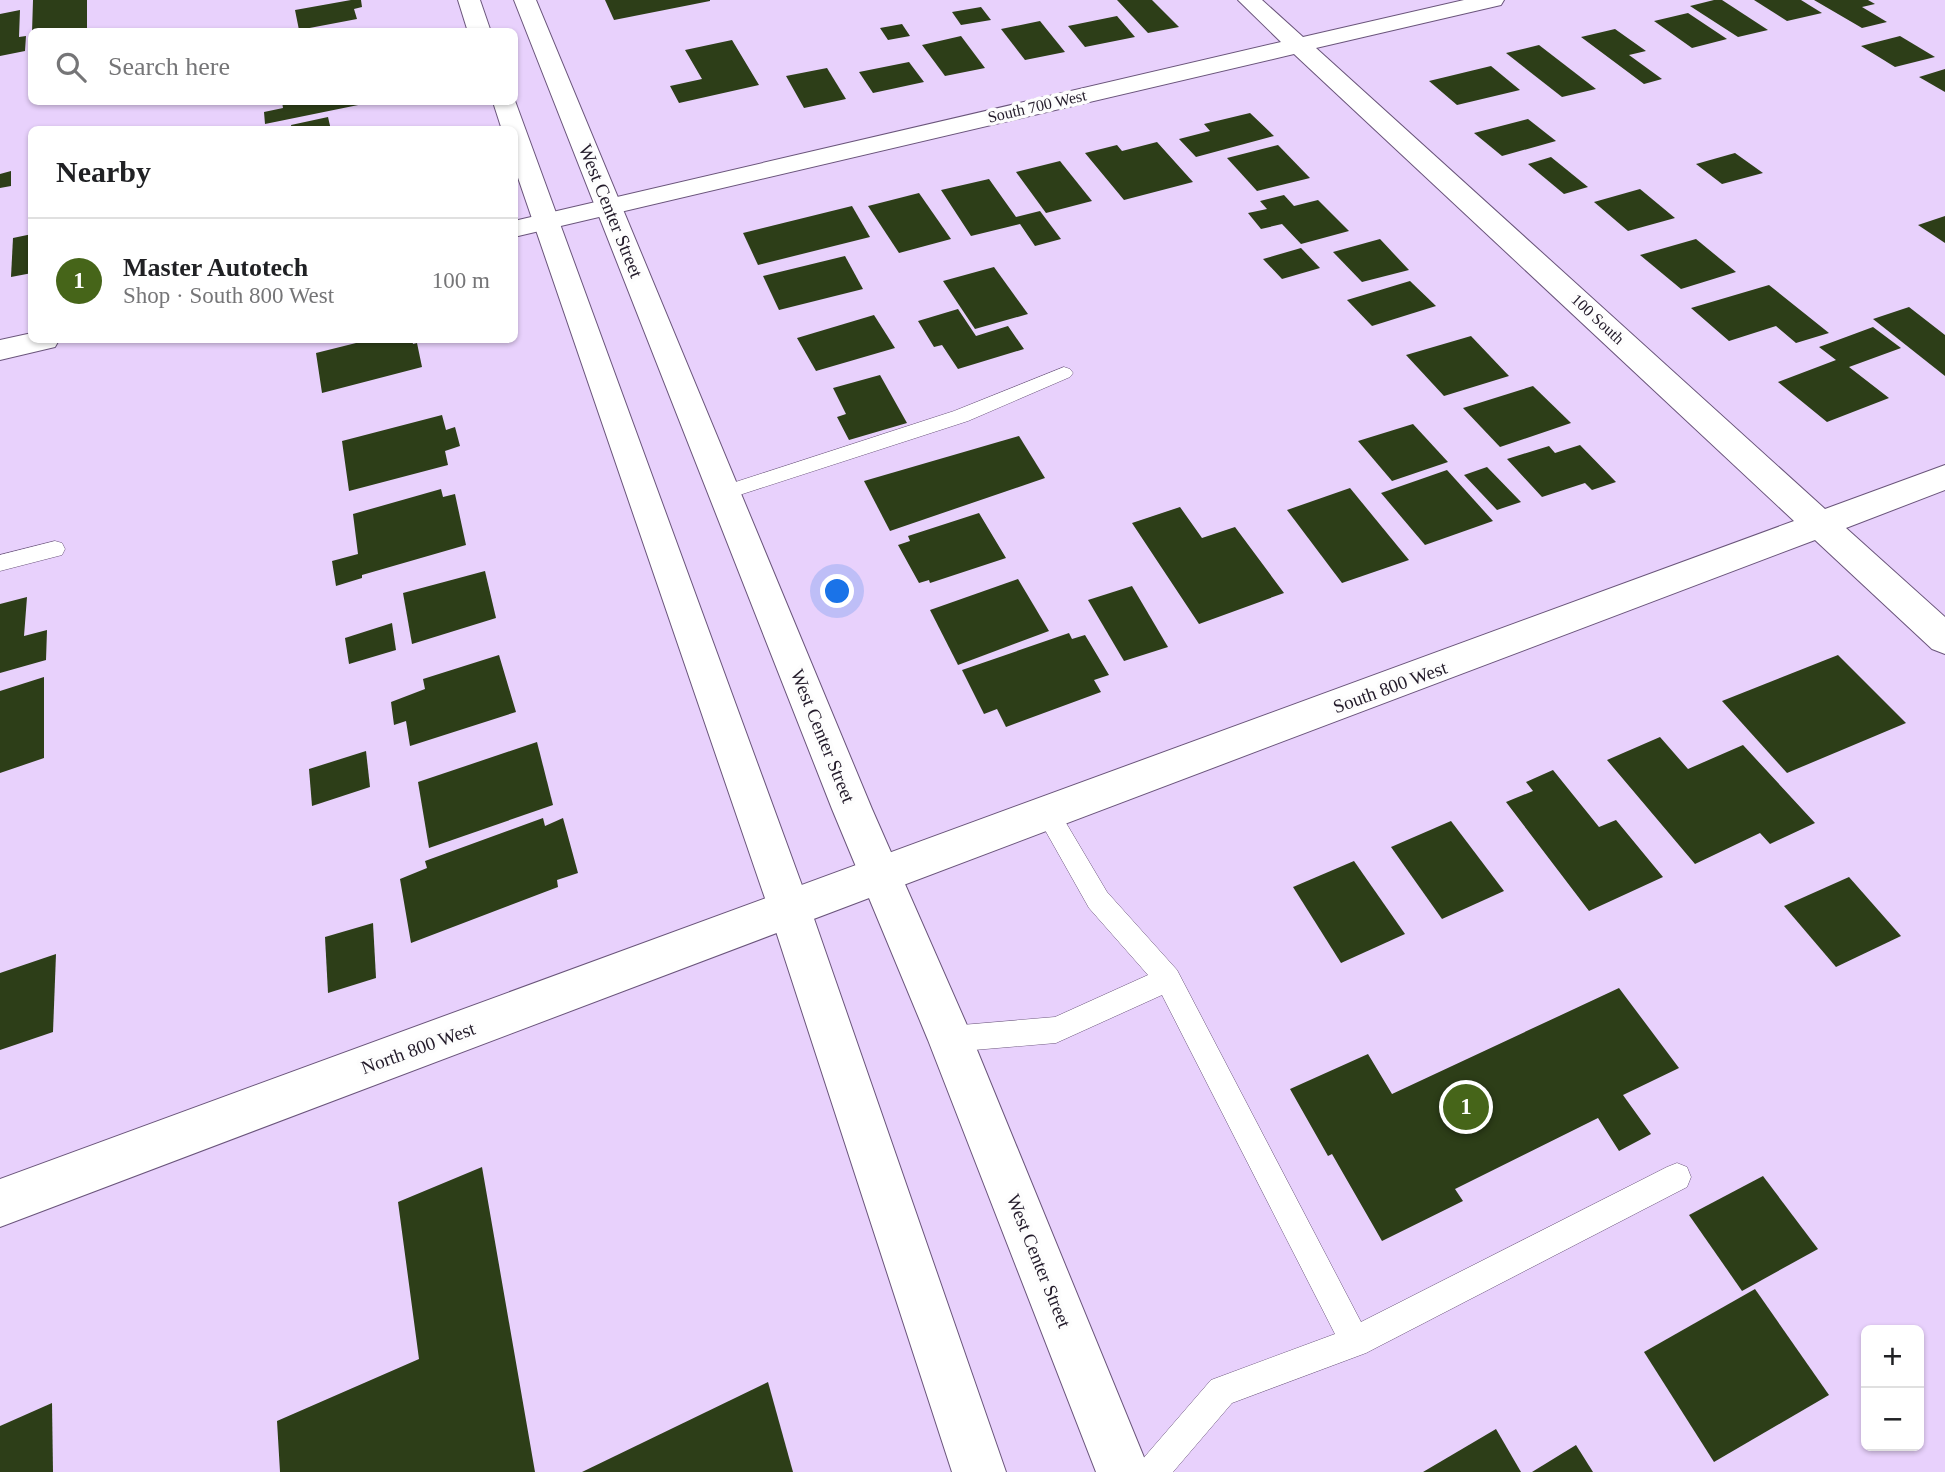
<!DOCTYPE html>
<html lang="en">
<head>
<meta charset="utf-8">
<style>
	:root { --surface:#fff; --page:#f6f6f6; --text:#202124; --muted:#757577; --line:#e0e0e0; --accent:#466519 }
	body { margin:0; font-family:"Times New Roman",serif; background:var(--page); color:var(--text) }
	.controls { position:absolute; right:21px; bottom:21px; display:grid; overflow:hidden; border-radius:10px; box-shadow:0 2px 5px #0004 }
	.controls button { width:63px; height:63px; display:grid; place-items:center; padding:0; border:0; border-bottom:2px solid var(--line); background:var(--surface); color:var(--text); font:35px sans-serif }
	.you { position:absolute; left:838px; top:592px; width:24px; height:24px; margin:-18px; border:5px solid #fff; border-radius:50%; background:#1a73e8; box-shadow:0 0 0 10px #1a73e833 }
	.badge { display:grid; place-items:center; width:46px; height:46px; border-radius:50%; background:var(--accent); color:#fff; font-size:23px; font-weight:700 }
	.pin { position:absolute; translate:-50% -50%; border:4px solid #fff; box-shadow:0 2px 7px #0006 }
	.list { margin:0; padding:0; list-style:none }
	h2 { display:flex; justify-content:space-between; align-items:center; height:91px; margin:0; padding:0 28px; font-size:30px }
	h2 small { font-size:23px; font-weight:400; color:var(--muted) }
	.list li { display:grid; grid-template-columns:46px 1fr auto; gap:21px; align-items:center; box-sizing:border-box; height:126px; padding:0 28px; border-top:2px solid var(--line) }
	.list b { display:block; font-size:26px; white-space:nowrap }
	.list p { margin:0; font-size:23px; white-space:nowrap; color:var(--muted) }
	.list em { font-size:23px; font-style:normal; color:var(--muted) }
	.icon { flex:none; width:38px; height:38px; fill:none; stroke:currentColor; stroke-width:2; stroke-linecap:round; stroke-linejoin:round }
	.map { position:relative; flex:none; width:1945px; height:1472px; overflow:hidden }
	.search { position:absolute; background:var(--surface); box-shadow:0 2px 5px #0004; left:28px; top:28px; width:490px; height:77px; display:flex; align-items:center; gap:18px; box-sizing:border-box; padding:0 24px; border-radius:10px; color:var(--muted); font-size:26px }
	.panel { position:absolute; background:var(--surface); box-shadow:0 2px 5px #0004; left:28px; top:126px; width:490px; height:217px; border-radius:10px }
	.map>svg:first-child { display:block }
</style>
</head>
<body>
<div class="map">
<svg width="1945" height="1472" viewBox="0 0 1945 1472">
	<rect width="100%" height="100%" fill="#e8d1fc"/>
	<g fill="#2d3e18">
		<path d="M33 0H87V32H32Z"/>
		<path d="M351 0H361L362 7 354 9 357 19 299 30 295 10Z"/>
		<path d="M605 0H710V1L614 20Z"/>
		<path d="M1117 0H1152L1179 27 1148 33Z"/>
		<path d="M1714 0H1722L1768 30 1738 37 1690 6Z"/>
		<path d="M1754 0H1801L1822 13 1787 21Z"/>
		<path d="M1814 0H1868L1875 4 1862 7 1887 22 1862 28Z"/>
		<path d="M981 7 991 20 961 25 952 12Z"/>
		<path d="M20 10 19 37 26 36 25 51 0 56V14Z"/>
		<path d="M1688 13 1727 39 1692 48 1654 21Z"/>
		<path d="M1117 16 1135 37 1085 47 1068 26Z"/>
		<path d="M1040 21 1065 52 1025 60 1001 29Z"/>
		<path d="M902 24 910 36 888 40 880 28Z"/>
		<path d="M1615 29 1646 51 1629 55 1662 79 1644 84 1581 37Z"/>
		<path d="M961 36 985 68 945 76 922 45Z"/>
		<path d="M1900 36 1935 57 1895 67 1861 46Z"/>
		<path d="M732 40 759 85 679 103 670 86 702 79 685 50Z"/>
		<path d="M1539 45 1596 89 1562 97 1506 53Z"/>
		<path d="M909 62 924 82 873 93 859 72Z"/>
		<path d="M1491 66 1520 90 1457 105 1429 81Z"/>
		<path d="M827 68 846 99 804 108 786 76Z"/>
		<path d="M1945 69V92L1919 77Z"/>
		<path d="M282 102H368V103L265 124 264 112 283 108Z"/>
		<path d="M1250 113 1274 136 1196 157 1179 139 1210 131 1204 124Z"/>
		<path d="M328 117 331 130H292L291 125Z"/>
		<path d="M1528 119 1556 141 1502 156 1474 133Z"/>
		<path d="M1157 142 1193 182 1124 200 1085 153 1117 145 1122 151Z"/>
		<path d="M1278 145 1310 178 1257 191 1227 158Z"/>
		<path d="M1735 153 1763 173 1722 184 1696 164Z"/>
		<path d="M1551 157 1588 187 1564 194 1528 164Z"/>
		<path d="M1060 161 1092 201 1046 213 1016 172Z"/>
		<path d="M11 171V186L0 188V174Z"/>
		<path d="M989 179 1016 217 1040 211 1061 239 1035 246 1020 224 971 236 941 190Z"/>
		<path d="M1640 189 1675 218 1628 231 1594 202Z"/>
		<path d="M919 193 951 239 899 253 868 206Z"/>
		<path d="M1284 195 1294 206 1318 200 1349 231 1301 244 1282 224 1261 229 1248 213 1267 209 1260 201Z"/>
		<path d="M852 206 870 237 758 265 743 233Z"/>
		<path d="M1945 216V243L1918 225Z"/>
		<path d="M32 234V273L11 277 13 238Z"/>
		<path d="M1380 239 1409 270 1362 282 1333 252Z"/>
		<path d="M1696 239 1736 272 1681 289 1640 255Z"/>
		<path d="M1301 248 1320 268 1282 279 1263 259Z"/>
		<path d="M845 256 863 289 779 310 763 276Z"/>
		<path d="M994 267 1028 314 975 329 943 281Z"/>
		<path d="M1410 281 1436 306 1372 326 1347 300Z"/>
		<path d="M1769 285 1829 333 1796 343 1776 326 1729 341 1691 308Z"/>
		<path d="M1909 307 1945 335V376L1873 319Z"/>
		<path d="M958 309 976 336 1008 326 1024 349 958 369 942 345 934 347 918 321Z"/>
		<path d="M874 315 895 348 816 371 797 338Z"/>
		<path d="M1873 327 1901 348 1849 367 1889 398 1827 422 1778 382 1836 360 1819 347Z"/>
		<path d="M1471 336 1509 376 1444 396 1406 355Z"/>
		<path d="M368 340H412L413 344 417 343 422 367 322 393 316 353Z"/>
		<path d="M880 375 907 423 849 440 837 417 846 414 833 388Z"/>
		<path d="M1533 386 1571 423 1500 447 1463 408Z"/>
		<path d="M442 415 446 430 455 427 460 446 445 451 448 465 349 491 342 441Z"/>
		<path d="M1413 424 1448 462 1392 481 1358 441Z"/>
		<path d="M1019 436 1045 478 890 531 864 481Z"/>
		<path d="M1580 445 1616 482 1592 490 1585 483 1542 497 1507 459 1549 446 1555 453Z"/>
		<path d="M1487 467 1521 502 1497 510 1464 475Z"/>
		<path d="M1447 470 1493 521 1425 545 1381 493Z"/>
		<path d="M1350 488 1409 560 1342 583 1287 510Z"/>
		<path d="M441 489 443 497 455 494 466 545 362 575V578L336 586 332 561 358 554 353 514Z"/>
		<path d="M1180 507 1202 538 1235 527 1284 593 1199 624 1132 523Z"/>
		<path d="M979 513 1006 558 930 583 929 580 919 583 898 545 910 541 908 536Z"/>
		<path d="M485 571 496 618 412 644 403 593Z"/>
		<path d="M1018 579 1049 631 958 665 930 610Z"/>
		<path d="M1132 586 1168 647 1124 661 1088 600Z"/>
		<path d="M27 597 24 636 47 630 46 660 0 673V604Z"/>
		<path d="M392 623 396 650 349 664 345 638Z"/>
		<path d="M1069 633 1072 639 1085 635 1109 675 1094 680 1101 692 1006 727 997 709 984 714 962 670Z"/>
		<path d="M499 655 516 712 410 746 406 721 394 725 391 702 425 689 423 679Z"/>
		<path d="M1838 655 1906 723 1787 773 1722 701Z"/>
		<path d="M44 677V758L0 773V691Z"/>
		<path d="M1660 737 1688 769 1743 745 1815 823 1770 844 1760 833 1695 864 1607 760Z"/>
		<path d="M537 742 553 805 429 848 418 782Z"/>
		<path d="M366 751 370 787 312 806 309 769Z"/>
		<path d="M1553 770 1599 827 1616 820 1663 877 1589 911 1506 802 1533 791 1526 782Z"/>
		<path d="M543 818 545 826 563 818 578 873 557 880 558 887 411 943 400 879 427 868 425 861Z"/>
		<path d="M1451 821 1504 891 1442 919 1391 847Z"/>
		<path d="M1354 861 1405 934 1341 963 1293 887Z"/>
		<path d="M1849 877 1901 936 1836 967 1784 906Z"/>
		<path d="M373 923 376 978 328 993 325 937Z"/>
		<path d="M56 954 53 1032 0 1050V973Z"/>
		<path d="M1619 988 1679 1068 1623 1095 1651 1134 1619 1151 1598 1118 1455 1189 1463 1201 1382 1241 1332 1154 1328 1156 1290 1089 1368 1054 1392 1094Z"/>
		<path d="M482 1167 535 1472H280L277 1421 419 1359 398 1202Z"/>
		<path d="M1763 1176 1818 1249 1742 1291 1689 1215Z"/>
		<path d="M1755 1289 1829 1395 1714 1462 1644 1352Z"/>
		<path d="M768 1382 793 1472H582Z"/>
		<path d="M52 1403 53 1472H0V1426Z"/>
		<path d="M1496 1429 1521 1472H1423Z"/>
		<path d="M1576 1445 1593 1472H1532Z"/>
	</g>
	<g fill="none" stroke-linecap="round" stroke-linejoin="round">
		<g stroke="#6a557b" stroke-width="1">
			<g id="service">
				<path d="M1064 367 1070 369 1073 373 1070 377 968 421 724 500 714 493 717 488 954 411Z"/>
				<path d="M55 541 62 543 65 549 62 555 0 571V555Z"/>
				<path d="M1048 803 1056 806 1107 892 1177 970 1361 1322 1667 1167 1677 1163 1687 1167 1691 1177 1687 1187 1366 1353 1232 1403 1173 1472H1136L1141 1461 1211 1380 1335 1334 1162 995 1056 1043 950 1052 941 1048 937 1039 941 1030 950 1026 1055 1017 1148 975 1089 908 1036 814 1040 806Z"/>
			</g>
		</g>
		<g stroke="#6a557b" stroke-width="2">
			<g id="minor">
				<path d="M1238 0H1262L1303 37 1464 0H1504L1501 5 1316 48 1825 509 1945 465V490L1846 528 1945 617V654L1932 649 1815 540 0 1227V1179L1794 521 1294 54 514 237V221L1281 42Z"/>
				<path d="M32 333V340H59L55 347 0 360V340Z"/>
			</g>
		</g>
		<g stroke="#6a557b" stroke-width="2">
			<g id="primary">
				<path d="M458 0H480L491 32H468Z"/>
				<path d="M514 0H536L872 809 966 1023 1150 1472H1096L928 1040 832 809Z"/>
				<path d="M514 98 811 910 1006 1472H952L769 910 514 166V130H502L493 102H514Z"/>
			</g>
		</g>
		<use href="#service" fill="#fff" fill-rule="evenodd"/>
		<use href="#minor" fill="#fff" fill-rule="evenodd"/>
		<use href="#primary" fill="#fff" fill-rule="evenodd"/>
	</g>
	<g text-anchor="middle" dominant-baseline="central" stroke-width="7" stroke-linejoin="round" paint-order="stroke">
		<g font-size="16" fill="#231b2a" stroke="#fdfdfd">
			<text transform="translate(1037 106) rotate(-13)">South 700 West</text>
			<text transform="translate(1598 319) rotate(43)">100 South</text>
		</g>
		<g font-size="19" fill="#231b2a" stroke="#fdfdfd">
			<text transform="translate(611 211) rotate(68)">West Center Street</text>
			<text transform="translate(1390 687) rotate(-20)">South 800 West</text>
			<text transform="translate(823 736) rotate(68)">West Center Street</text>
			<text transform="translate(418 1048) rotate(-20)">North 800 West</text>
			<text transform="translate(1039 1261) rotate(68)">West Center Street</text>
		</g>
	</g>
</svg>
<div class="controls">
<button>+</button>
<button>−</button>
</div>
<div class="you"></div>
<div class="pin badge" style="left:1466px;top:1107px">1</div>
<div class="search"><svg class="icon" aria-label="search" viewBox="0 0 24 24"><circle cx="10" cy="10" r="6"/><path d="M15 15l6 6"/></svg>Search here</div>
<section class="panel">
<h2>Nearby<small></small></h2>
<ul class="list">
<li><span class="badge">1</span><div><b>Master Autotech</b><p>Shop · South 800 West</p></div><em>100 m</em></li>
</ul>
</section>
</div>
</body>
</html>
